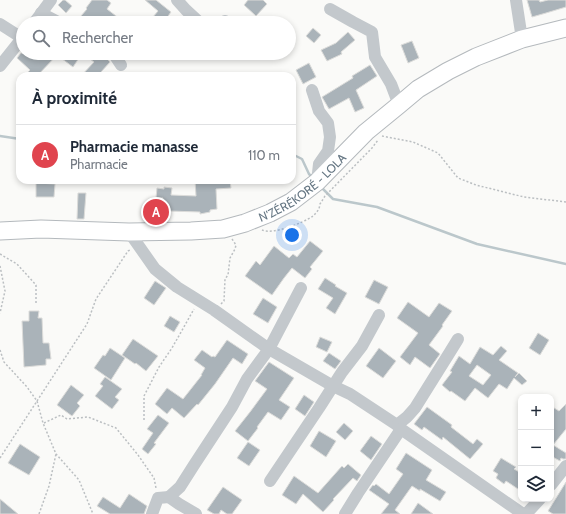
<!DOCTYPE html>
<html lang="fr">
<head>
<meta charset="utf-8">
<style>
	:root { --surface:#fff; --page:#f2f2f3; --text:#1f2937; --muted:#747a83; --line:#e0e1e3; --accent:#d93025 }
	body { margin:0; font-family:Cabin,sans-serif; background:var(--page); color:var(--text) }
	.controls { position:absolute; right:12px; bottom:12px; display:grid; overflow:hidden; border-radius:8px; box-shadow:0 2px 6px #0003 }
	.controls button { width:36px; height:36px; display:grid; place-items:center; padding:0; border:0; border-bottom:1px solid var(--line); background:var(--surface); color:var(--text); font:20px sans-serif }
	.you { position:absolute; left:292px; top:235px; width:14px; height:14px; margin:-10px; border:3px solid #fff; border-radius:50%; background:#1a73e8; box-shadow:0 0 0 6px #1a73e833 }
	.badge { display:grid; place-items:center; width:26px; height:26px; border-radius:50%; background:var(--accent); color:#fff; font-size:13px; font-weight:700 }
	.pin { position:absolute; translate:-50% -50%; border:2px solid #fff; box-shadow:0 1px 4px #0006 }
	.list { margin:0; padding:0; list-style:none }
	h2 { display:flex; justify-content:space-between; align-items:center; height:52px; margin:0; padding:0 16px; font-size:17px }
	h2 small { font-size:13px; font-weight:400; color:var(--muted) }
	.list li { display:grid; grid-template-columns:26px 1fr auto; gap:12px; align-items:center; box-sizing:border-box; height:60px; padding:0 16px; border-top:1px solid var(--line) }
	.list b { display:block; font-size:15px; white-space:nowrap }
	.list p { margin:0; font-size:13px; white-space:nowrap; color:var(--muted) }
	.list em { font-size:13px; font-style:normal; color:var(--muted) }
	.icon { flex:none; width:22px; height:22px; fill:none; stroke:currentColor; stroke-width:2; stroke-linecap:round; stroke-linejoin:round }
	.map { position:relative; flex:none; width:566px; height:514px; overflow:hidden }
	.search { position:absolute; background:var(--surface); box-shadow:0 2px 6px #0003; left:16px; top:16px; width:280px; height:44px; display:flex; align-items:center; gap:10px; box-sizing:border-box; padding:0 14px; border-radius:22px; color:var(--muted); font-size:15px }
	.panel { position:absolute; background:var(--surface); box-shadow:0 2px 6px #0003; left:16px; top:72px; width:280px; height:112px; border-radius:12px }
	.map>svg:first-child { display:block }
</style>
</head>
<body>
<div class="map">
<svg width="566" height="514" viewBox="0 0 566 514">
	<rect width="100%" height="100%" fill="#fafaf8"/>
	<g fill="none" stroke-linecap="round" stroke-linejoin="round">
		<g stroke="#bbc7cb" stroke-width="2.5">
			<path d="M0 136 20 139"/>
			<path d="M292 154 302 159 309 174 312 177"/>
			<path d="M321 187 333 199 377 207 477 244 566 264"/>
		</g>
	</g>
	<g fill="#aab3b9" stroke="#dcdcda" fill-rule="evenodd">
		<path d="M63 0H65L72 6 66 13 58 5Z"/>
		<path d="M92 0H107L111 3 107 9 125 23H75L87 9 86 8Z"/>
		<path d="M145 0H156L171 12 163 23H148L158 11Z"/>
		<path d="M248 0H263L267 4 256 16 244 5Z"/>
		<path d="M527 0H539L540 2 548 0H566V7L546 13 532 17Z"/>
		<path d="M313 28 321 35 314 43 306 36Z"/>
		<path d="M348 32 355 40 341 52 342 54 327 61 321 50 336 43Z"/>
		<path d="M412 41 419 58 408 63 401 45Z"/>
		<path d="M21 53H73L79 58 73 67 57 55 37 76H33L28 72 30 70 17 58Z"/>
		<path d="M96 53H102L110 62 101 72 105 76H81L94 62 90 59Z"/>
		<path d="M309 63 316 77 303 84 296 70Z"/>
		<path d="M370 65 377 76 356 90 364 108 355 112 349 98 329 109 322 97 353 78 352 76Z"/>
		<path d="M195 180H230L231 188 216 189 217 209 210 210V212L200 214V212L169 211 168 216 161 215 163 198H156L157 188 164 189V187L172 188 171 195 196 196Z"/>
		<path d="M36 183 55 184 54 197H36Z"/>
		<path d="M78 193H86L84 219H77Z"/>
		<path d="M310 241 323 251 310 267 312 269 305 278 292 268 284 278 272 295 245 276 256 261 260 265 274 246 289 258 293 254 297 257Z"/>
		<path d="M325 278 336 285 335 286 347 293 335 314 326 308 333 298 318 289Z"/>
		<path d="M374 280 388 287 379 304 365 297Z"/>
		<path d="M155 281 166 288 154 305 144 298Z"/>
		<path d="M263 298 277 307 268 323 253 314Z"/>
		<path d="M408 302 429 317 439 303 452 311 442 325 443 326 429 345 440 354 430 368 415 357 410 365 400 357 418 333 397 318Z"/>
		<path d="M29 311H39L38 318H42L43 343H49L51 359H46V365L24 367 22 321H29Z"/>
		<path d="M170 316 180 322 174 332 164 326Z"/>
		<path d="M538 333 549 340 540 355 529 348Z"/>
		<path d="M320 337 332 342 327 352 316 347Z"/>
		<path d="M133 339 158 356 146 371 136 363 135 364 122 355Z"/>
		<path d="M227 340 248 354 242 364 233 358 215 384 198 405 197 404 184 418 172 408 167 414 155 404 167 388 183 399 202 375H201L205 368 194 360 202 350 212 357 213 356 215 357Z"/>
		<path d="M501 346 507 351 499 360 518 373 515 377 519 373 527 381 522 385 514 378 507 389 499 384 488 398 475 388 465 401 451 391 450 392 442 385 452 372 450 371 459 356 470 364 480 347 493 355ZM477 365 491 375 483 385 469 376Z"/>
		<path d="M110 348 125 358 111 380 94 368 103 355 105 356Z"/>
		<path d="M379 348 396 361 383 378 366 366Z"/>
		<path d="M329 353 341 361 335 369 323 361Z"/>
		<path d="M269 362 294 378 279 400 290 407 281 420 268 412 257 427 258 428 248 441 235 431 250 412 267 389 255 381Z"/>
		<path d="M105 377 122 389 115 397 119 400 112 409 95 396 103 386 100 384Z"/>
		<path d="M71 385 84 395 77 403 80 406 72 416 57 405Z"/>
		<path d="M304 395 314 402 305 416 295 409Z"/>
		<path d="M566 404V429L553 445 566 453V459H563L561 458 560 461 551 456V406L559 411Z"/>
		<path d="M427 407 452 425 451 427 473 444 477 439 483 444 470 459 443 437 442 440 424 427 422 430 414 424Z"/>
		<path d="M158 415 169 423 154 443 156 444 148 454 142 449 153 433 147 429Z"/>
		<path d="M344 423 353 431 345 440 336 432Z"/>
		<path d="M319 431 336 441 326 457 310 446Z"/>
		<path d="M371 436 382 444 371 460 360 451Z"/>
		<path d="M248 442 260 450 249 466 237 458Z"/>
		<path d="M20 444 40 457 29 475 8 463Z"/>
		<path d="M406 453 432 470 426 480 446 492 440 501 420 489V491L412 486 395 510 400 514H381L389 504 369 490 373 485 374 486 376 484 389 494 403 474 396 469Z"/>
		<path d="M501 458 516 467 514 469 521 473V491L506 481 504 484 496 478 498 474 493 471Z"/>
		<path d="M348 464 361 475 357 481 353 478 333 499 334 500 323 512 303 494 296 504 282 495 294 476 318 493 342 466 344 468Z"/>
		<path d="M566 482V514H553L548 511Z"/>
		<path d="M223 487 242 500 232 514H227L221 510 219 514H214L207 510Z"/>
		<path d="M129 494 147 506 144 514H110L97 506 103 497 120 508Z"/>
		<path d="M0 499 18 514H0Z"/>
		<path d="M418 503 433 514H411Z"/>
	</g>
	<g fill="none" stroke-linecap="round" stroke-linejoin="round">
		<g stroke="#b4b9bd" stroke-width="19">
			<g id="highway">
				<path id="s1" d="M0 231 41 229 129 232 191 231 223 229 245 223 270 213 291 202 317 182 366 132 399 105 418 89 448 71 476 57 522 39 566 28"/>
			</g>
		</g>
		<g stroke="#bbbfc2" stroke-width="1.5" stroke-dasharray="2 2" stroke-linecap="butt">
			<path d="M382 136 413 142 438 153 458 178 476 185 524 197 566 202"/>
			<path d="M262 230C273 235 303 223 313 216 315 214 317 212 319 209L320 204 325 196 372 148 378 140"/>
			<path d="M0 254 17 264 36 285V304"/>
			<path d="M0 266 5 291 0 313"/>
			<path d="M221 304 224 301 225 279 228 275 230 258 235 249 236 245 232 239"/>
			<path d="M0 350 4 362 27 387 37 401 43 423 56 454 79 480 93 514"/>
			<path d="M144 420V396L159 367 172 348 194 309"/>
			<path d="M44 423 61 415 67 419 88 417 116 428 138 455 154 478 156 488"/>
			<path d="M0 458 87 324 96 299 128 251 130 250"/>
			<path d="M39 514 49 486 56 454"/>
		</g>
		<g stroke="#c3c8cc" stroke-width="12">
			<path d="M177 0 186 10 200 23"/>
			<path d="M516 0 522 39"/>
			<path d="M330 9 353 22 372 32 375 57 391 84 399 105"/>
			<path d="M41 13 60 23"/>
			<path d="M34 23 51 0"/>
			<path d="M223 23 225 21"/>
			<path d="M0 24 22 38"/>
			<path d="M113 53 121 65"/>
			<path d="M0 66 23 37"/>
			<path d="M312 90 319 111 328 123 330 137 328 151 319 164 317 182"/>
			<path d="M129 232 155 269 177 287 214 310 269 349 333 386 350 394 397 425 401 429 523 514"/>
			<path d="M397 425 407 417 415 408 450 352 458 339"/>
			<path d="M270 481 319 408 342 372 362 346 379 315"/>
			<path d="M551 485 566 466"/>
			<path d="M152 514 158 498 169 497"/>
			<path d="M196 514 179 504 169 497 180 487 194 465 232 407 247 379 269 349 301 288"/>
			<path d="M345 514 358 493 401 429"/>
			<path d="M526 514 540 499"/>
		</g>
		<use href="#highway" stroke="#fff" stroke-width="17"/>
	</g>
	<g text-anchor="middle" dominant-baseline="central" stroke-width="4" stroke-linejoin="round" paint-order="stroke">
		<g font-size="12" fill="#657683" stroke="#fff">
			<text stroke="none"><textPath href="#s1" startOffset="314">N'ZÉRÉKORÉ - LOLA</textPath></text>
		</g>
	</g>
</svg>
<div class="controls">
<button>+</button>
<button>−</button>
<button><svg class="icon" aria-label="layers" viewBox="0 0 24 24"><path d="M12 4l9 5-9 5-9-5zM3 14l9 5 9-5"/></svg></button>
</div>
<div class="you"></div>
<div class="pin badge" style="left:156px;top:212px;background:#e0444e">A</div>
<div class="search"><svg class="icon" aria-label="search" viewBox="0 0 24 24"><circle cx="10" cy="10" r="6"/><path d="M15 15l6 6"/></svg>Rechercher</div>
<section class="panel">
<h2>À proximité<small></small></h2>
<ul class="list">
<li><span class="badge" style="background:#e0444e">A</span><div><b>Pharmacie manasse</b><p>Pharmacie</p></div><em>110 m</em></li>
</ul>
</section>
</div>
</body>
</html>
